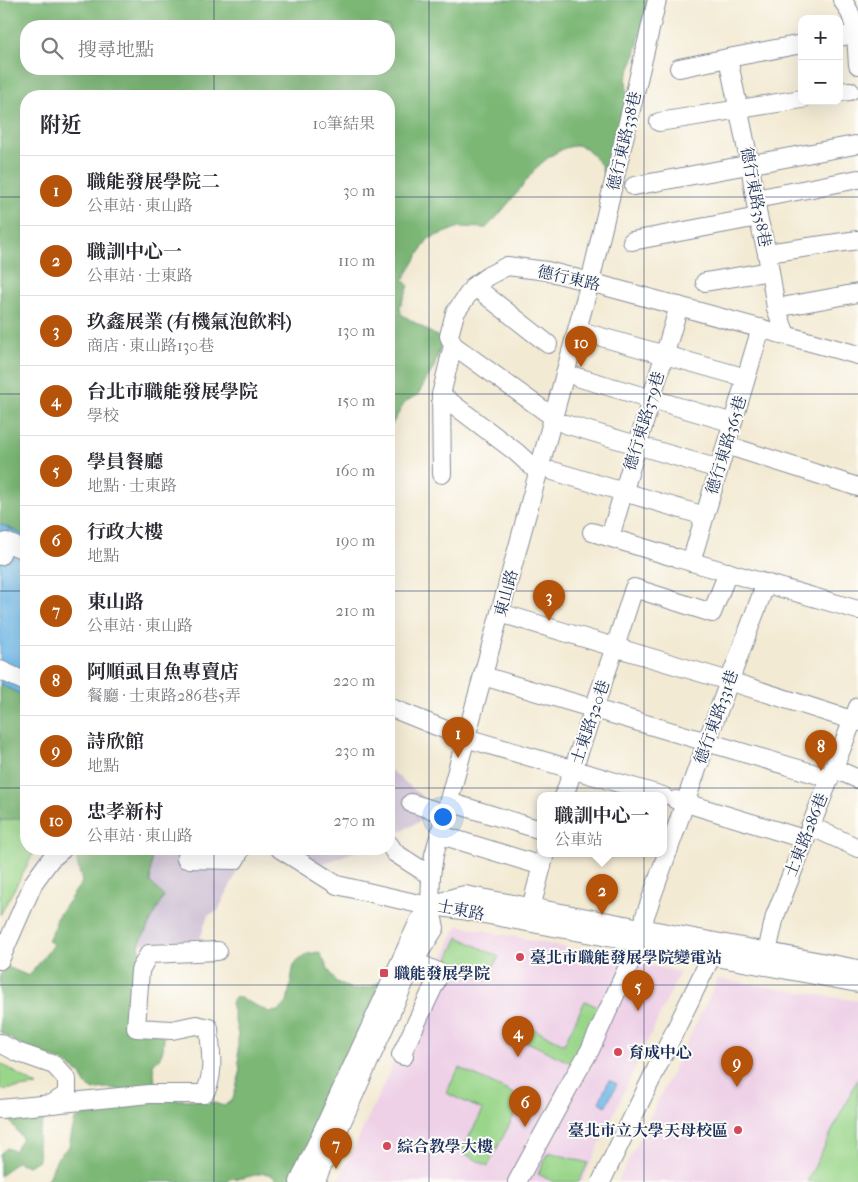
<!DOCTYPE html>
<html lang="zh-TW">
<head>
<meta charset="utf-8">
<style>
	:root { --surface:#fff; --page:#f7f7f7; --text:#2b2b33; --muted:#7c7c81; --line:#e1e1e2; --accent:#b45309 }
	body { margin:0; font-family:"IM FELL French Canon","Noto Serif TC",serif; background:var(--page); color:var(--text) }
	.controls { position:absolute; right:15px; top:15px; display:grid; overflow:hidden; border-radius:10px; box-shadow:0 5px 20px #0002 }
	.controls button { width:45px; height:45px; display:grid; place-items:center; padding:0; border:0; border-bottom:1px solid var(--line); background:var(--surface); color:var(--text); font:25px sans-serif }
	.you { position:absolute; left:442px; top:816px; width:18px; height:18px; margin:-12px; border:4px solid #fff; border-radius:50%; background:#1a73e8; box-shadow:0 0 0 8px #1a73e833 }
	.badge { display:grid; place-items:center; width:32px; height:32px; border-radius:50%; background:var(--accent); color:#fff; font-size:16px; font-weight:700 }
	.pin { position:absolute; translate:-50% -41px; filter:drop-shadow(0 1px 2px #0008) }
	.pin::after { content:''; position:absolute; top:26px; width:18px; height:15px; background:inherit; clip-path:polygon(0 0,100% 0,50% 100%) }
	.popup { position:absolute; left:537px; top:792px; width:130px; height:65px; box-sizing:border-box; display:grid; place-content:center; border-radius:10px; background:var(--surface); filter:drop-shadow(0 1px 4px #0005); font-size:16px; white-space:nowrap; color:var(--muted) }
	.popup b { font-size:19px; color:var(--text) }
	.popup::after { content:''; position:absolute; left:50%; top:100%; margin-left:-10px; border:10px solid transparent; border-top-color:var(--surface) }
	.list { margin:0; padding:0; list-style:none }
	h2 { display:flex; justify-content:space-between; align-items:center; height:65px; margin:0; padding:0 20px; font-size:21px }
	h2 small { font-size:16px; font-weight:400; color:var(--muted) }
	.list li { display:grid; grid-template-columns:32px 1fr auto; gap:15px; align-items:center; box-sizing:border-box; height:70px; padding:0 20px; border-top:1px solid var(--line) }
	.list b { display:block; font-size:19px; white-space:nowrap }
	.list p { margin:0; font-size:16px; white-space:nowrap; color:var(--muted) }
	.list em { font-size:16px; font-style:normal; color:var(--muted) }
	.icon { flex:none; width:28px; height:28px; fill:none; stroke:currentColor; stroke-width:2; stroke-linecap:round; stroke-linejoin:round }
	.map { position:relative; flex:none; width:858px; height:1182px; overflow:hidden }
	.search { position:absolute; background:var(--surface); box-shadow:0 5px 20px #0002; left:20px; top:20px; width:375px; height:55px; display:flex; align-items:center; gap:12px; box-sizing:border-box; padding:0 18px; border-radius:20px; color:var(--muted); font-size:19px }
	.panel { position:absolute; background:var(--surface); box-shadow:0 5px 20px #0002; left:20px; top:90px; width:375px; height:765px; border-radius:20px }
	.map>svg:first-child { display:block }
</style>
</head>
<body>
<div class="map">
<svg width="858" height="1182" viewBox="0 0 858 1182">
	<rect width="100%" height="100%" fill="#fdfcf7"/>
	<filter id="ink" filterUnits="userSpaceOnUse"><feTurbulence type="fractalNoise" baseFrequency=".02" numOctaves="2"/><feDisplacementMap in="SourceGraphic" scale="10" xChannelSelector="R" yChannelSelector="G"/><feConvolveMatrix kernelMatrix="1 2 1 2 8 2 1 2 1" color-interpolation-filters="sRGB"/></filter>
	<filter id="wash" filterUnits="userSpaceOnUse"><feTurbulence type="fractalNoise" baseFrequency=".0096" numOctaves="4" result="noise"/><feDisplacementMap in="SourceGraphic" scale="20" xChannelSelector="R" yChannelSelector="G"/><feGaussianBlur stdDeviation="1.12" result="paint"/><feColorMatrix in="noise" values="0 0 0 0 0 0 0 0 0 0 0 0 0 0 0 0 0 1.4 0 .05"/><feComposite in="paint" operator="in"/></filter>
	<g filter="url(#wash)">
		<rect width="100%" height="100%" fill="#f3ead3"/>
		<g fill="#eed0e7">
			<path d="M458 925 680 972 582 1182H338Z"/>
			<path d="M718 979 858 1001V1078L807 1182H618Z"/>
		</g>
		<g fill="#ccbed3">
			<path d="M389 769 440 811 389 837Z"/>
			<path d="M152 849H248L218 911 208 915 200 939 139 944 164 897 150 882Z"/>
			<path d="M290 849H362L319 865Z"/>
		</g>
		<g fill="#9ad68a" stroke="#5a8274">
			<path d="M21 817 26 824V849H36L0 915V821Z"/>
			<path d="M458 937 499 957 486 981 447 961Z"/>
			<path d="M585 1001 606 1011 579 1067 523 1040 530 1027 564 1044Z"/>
			<path d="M0 1063 37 1086 0 1090Z"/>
			<path d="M459 1068 523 1098 488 1166 461 1152 483 1110 446 1093Z"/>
			<path d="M858 1078V1182H807Z"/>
			<path d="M549 1152 588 1163 579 1182H554L538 1174Z"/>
		</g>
		<g fill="#7bb776" stroke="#4b736a" fill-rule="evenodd">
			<path d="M0 0H649L634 58 626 79 628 102 605 181 601 165 586 148 577 145 565 148 550 156 536 168 517 193 496 218 486 228 459 227 428 239 403 280 409 286 400 306 401 314 443 340 434 367 417 396 406 401 389 429V96H26V536L0 524ZM26 26H389V69H26Z"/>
			<path d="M0 684 26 697V824L21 818 0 821Z"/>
			<path d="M89 849H152L150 882 164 896 139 944 141 956 130 1017 164 1037C163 1051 164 1055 153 1064L156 1091C147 1091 136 1093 127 1091 113 1089 108 1086 94 1090L85 1084 81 1074 63 1062 19 1044 0 1032V976L5 966 29 976 54 944 48 941 56 925 55 920 82 882 75 854Z"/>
			<path d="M319 952 335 981 353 990 371 987 380 982 386 983 294 1182H278C268 1169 261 1174 247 1177 242 1179 236 1178 230 1179L226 1182H46L58 1157 69 1146 75 1119 98 1111 123 1107 130 1099 205 1100 224 1106 233 1099 240 1073 238 1053V1035L231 1002 236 996 269 1012 279 1011 287 1002 294 964 307 954Z"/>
			<path d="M18 1115H46L38 1134V1150L39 1160 28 1166 16 1162 0 1176V1154L7 1148 14 1151 22 1138 10 1121Z"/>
		</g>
		<g fill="#6fb9e8" stroke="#4574a3">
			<path d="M0 524 26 536V697L0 684Z"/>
			<path d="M609 1080 617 1084 606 1106 599 1102Z"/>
		</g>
	</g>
	<g filter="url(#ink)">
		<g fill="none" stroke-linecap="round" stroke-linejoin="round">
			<g stroke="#878c98" stroke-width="20">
				<g id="minor">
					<path d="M842 0C858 20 856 41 858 65"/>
					<path d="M839 37 856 34"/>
					<path d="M728 58 750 165 758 217 767 253 776 308 786 335"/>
					<path d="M679 68 728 58 802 44"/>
					<path d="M839 92 850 91"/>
					<path d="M659 122 802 99"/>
					<path d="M634 186 855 145"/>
					<path d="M756 199 858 179"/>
					<path d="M632 241 758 217"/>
					<path d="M767 253 858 240"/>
					<path d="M705 282 770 271"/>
					<path d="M474 286 548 344"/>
					<path d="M776 308 858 293"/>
					<path d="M587 333 736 375"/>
					<path d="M453 345 553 417"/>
					<path d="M577 377 723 420"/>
					<path d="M441 395 516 452 538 472"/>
					<path d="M565 424 712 467"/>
					<path d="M726 445 858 487"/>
					<path d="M553 471 698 514"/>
					<path d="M442 474 441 395 453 345 449 336 455 313 474 286 488 276 507 266 547 271 590 282 858 355"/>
					<path d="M592 532 670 556"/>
					<path d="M610 537 679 306"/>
					<path d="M0 556 6 542 26 551"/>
					<path d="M678 558 858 610"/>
					<path d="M691 562 761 328"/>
					<path d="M500 613 729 681 858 722"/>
					<path d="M0 670 26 682"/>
					<path d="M483 676 829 778"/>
					<path d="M389 707 466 738 663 796"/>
					<path d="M833 768 858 779"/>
					<path d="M564 796 615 647 634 588 712 613 728 572"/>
					<path d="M676 800 804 839"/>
					<path d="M449 802 541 830"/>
					<path d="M411 803 446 814"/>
					<path d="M810 826 858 848"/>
					<path d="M441 835 542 866"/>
					<path d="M389 844 395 853 431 876"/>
					<path d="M280 849 337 885 419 904 462 910 858 983"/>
					<path d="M186 859 235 860 241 849"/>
					<path d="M433 905 456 897 465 895 858 969"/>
					<path d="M531 908 545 854"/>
					<path d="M0 960 34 882 50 860 63 849"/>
					<path d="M765 961 775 916 858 707"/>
					<path d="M0 1043 17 1052 54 1065 67 1079V1094L52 1104 0 1109"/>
					<path d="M404 1056 401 1055 440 973 414 961"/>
					<path d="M52 1104 149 1094H204C216 1075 210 1049 209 1028L196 1025 172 1030 136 1028 140 970 149 954 218 951"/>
					<path d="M299 1182 419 921 430 906"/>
					<path d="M315 1182 414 961 435 928 430 906 431 876 434 855 590 282 657 0"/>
					<path d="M517 1182 573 1079 590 1050 630 962 641 943 645 916 707 741 766 583"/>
					<path d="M601 1182 711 957"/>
				</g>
			</g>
			<use href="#minor" stroke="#fff" stroke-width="18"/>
		</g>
	</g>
	<path fill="none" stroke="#1b2f5e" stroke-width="1" stroke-opacity="0.55" d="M214 0V26M429 0V1182M644 0V1182M214 69V96M0 197H26M389 197H858M0 394H26M389 394H858M0 591H26M389 591H858M0 788H26M389 788H858M214 849V1182M0 985H858"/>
	<g fill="#d1495b" stroke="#fdfcf7" stroke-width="2">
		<circle cx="520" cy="957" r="5"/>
		<rect x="379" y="968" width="10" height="10" rx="2.5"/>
		<circle cx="618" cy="1052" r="5"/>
		<circle cx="738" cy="1130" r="5"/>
		<circle cx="387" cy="1146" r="5"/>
	</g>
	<g text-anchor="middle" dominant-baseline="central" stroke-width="4" stroke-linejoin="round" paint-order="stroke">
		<g font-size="16" fill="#1b2f5e" stroke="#fdfcf7">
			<text transform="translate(624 141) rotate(-77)">德行東路338巷</text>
			<text transform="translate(756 197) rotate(79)">德行東路358巷</text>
			<text transform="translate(569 278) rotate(13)">德行東路</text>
			<text transform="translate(644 421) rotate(-73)">德行東路379巷</text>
			<text transform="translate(726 445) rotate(-73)">德行東路365巷</text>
			<text transform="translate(506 593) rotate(-75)">東山路</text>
			<text transform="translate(716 717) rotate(-70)">德行東路331巷</text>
			<text transform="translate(590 722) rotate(-71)">士東路320巷</text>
			<text transform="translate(806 835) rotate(-68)">士東路286巷</text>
			<text transform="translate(461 910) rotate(11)">士東路</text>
		</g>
		<g font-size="16" font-weight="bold" fill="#1b2f5e" stroke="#fdfcf7" text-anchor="start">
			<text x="530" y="957">臺北市職能發展學院變電站</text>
			<text x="394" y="973">職能發展學院</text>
			<text x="628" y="1052">育成中心</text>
			<text x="728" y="1130" text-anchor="end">臺北市立大學天母校區</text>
			<text x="397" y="1146">綜合教學大樓</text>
		</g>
	</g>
</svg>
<div class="controls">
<button>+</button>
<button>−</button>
</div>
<div class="you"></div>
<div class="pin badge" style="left:458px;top:758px">1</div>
<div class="pin badge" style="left:602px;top:915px">2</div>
<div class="popup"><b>職訓中心一</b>公車站</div>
<div class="pin badge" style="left:549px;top:621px">3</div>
<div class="pin badge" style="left:518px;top:1057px">4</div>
<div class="pin badge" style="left:638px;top:1011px">5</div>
<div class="pin badge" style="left:525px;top:1127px">6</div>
<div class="pin badge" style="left:336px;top:1169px">7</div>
<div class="pin badge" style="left:821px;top:771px">8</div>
<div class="pin badge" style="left:737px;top:1087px">9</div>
<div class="pin badge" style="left:581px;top:367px">10</div>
<div class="search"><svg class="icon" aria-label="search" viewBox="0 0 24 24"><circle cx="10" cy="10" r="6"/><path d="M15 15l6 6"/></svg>搜尋地點</div>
<section class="panel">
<h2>附近<small>10筆結果</small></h2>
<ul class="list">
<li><span class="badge">1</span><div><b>職能發展學院二</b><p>公車站 · 東山路</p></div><em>30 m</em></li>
<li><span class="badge">2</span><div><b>職訓中心一</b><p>公車站 · 士東路</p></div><em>110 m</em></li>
<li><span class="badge">3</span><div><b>玖鑫展業 (有機氣泡飲料)</b><p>商店 · 東山路130巷</p></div><em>130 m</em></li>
<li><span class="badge">4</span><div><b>台北市職能發展學院</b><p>學校</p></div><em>150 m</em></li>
<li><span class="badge">5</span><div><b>學員餐廳</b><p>地點 · 士東路</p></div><em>160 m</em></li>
<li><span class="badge">6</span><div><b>行政大樓</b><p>地點</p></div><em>190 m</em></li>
<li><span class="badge">7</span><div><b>東山路</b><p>公車站 · 東山路</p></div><em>210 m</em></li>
<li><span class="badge">8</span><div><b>阿順虱目魚專賣店</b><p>餐廳 · 士東路286巷5弄</p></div><em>220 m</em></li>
<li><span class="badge">9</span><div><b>詩欣館</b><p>地點</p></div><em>230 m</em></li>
<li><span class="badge">10</span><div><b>忠孝新村</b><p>公車站 · 東山路</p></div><em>270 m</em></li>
</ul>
</section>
</div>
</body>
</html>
